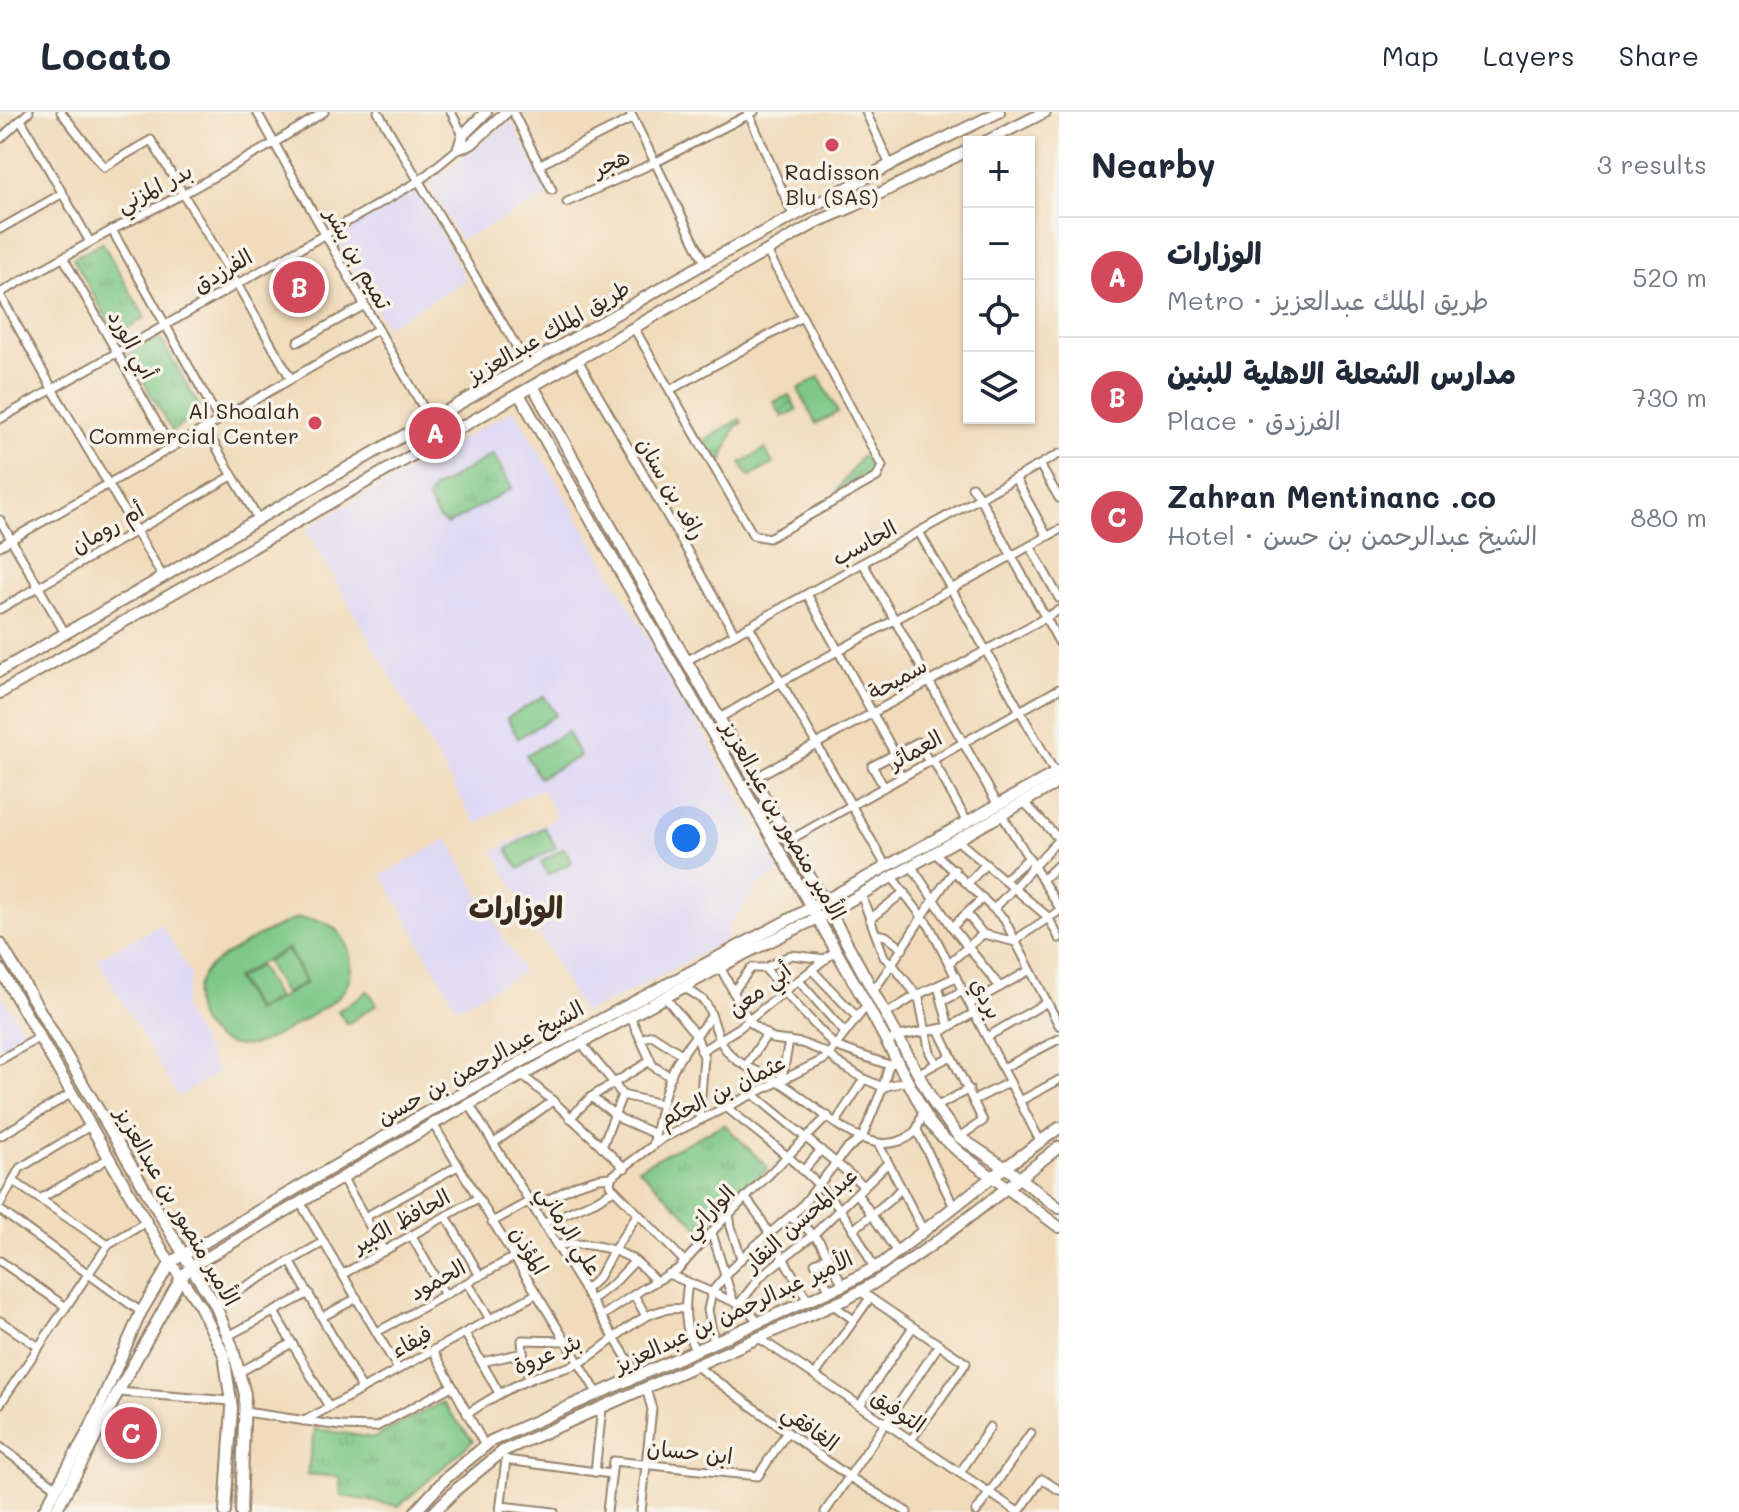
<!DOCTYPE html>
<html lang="en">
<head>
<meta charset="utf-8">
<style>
	:root { --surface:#fff; --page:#f6f6f7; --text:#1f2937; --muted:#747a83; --line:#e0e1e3; --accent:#d1495b }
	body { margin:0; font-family:Mali,"Playpen Sans Arabic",sans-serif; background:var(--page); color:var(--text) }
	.controls { position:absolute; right:24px; top:24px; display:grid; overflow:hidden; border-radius:0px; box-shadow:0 2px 6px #0004 }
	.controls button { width:72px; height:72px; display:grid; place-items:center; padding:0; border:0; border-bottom:2px solid var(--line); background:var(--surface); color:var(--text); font:40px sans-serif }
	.you { position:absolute; left:686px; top:726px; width:28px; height:28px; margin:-20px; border:6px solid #fff; border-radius:50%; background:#1a73e8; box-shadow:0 0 0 12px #1a73e833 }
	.badge { display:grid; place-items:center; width:52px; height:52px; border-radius:50%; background:var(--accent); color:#fff; font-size:26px; font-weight:700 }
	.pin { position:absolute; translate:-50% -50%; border:4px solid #fff; box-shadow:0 2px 8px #0006 }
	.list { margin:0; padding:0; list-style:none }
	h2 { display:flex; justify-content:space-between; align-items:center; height:104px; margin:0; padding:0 32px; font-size:34px }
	h2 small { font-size:26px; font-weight:400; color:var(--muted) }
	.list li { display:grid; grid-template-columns:52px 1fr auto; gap:24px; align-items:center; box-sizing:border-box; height:120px; padding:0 32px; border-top:2px solid var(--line) }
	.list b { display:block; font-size:30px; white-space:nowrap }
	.list p { margin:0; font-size:26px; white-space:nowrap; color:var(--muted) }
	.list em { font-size:26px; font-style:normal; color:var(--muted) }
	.icon { flex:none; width:44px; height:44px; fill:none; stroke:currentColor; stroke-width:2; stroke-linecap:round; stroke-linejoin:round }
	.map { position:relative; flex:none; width:1059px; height:1400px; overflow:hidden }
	header { display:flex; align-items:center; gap:48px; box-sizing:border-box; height:112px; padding:0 40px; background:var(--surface); border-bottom:2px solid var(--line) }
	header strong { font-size:38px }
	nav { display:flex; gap:44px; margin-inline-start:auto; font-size:28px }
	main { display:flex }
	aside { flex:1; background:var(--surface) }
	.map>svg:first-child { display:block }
</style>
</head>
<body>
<header>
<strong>Locato</strong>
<nav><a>Map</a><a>Layers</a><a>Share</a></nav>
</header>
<main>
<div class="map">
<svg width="1059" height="1400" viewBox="0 0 1059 1400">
	<defs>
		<pattern id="park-tufts" width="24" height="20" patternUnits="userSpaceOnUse" patternTransform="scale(2)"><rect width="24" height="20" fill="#7dc886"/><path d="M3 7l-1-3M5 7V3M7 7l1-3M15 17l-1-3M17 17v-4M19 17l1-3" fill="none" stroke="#68a36d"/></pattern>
		<pattern id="garden-furrows" width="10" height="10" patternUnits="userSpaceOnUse" patternTransform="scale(2)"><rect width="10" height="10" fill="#7dc886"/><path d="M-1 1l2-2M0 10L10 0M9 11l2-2" fill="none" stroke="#68a36d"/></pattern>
	</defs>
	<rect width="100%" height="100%" fill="#f7f3e8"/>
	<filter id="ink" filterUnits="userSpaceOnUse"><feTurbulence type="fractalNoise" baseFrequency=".0125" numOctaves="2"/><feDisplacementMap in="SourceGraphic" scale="16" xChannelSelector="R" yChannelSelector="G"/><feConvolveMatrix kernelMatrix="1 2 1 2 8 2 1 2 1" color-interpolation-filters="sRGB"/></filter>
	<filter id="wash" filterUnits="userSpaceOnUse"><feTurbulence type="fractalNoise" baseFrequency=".006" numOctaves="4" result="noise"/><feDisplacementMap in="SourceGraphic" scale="32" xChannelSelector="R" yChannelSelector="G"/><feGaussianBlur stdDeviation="1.8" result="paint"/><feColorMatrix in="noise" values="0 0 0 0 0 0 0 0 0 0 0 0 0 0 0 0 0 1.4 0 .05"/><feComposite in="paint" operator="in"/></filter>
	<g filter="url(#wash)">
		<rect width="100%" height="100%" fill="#f1dbbb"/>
		<g fill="#dcd6f6">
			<path d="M511 9 550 84 460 128 429 72Z"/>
			<path d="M417 77 466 168 386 214 334 125Z"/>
			<path d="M514 297 690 597 781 761 759 773 729 814 725 828 645 872 583 902 494 739 557 705 542 677 522 685 476 712 306 417Z"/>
			<path d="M448 727 523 860 457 896 382 763Z"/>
			<path d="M161 812 191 863 182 897 218 960 178 985 97 847Z"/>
			<path d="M0 880 24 921 0 935Z"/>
		</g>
		<g fill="#7dc886" stroke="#5c7952" stroke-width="2" fill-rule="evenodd">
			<path d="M819 265 838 300 816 312 798 277Z"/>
			<path d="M765 337 773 352 749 365 741 351Z"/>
			<path d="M544 584 556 603 518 626 507 606Z"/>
			<path d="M567 620 580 644 539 666 526 643Z"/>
			<path d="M544 715 556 735 519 757 507 737Z"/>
			<path d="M564 736 572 750 548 763 541 750Z"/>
			<path d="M299 806C311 807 324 808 334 816 353 832 357 863 341 882 330 894 278 924 262 930 218 947 176 902 204 861 216 844 278 813 299 806ZM288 836 307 871 255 900 235 866Z"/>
			<path d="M287 838 305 870 284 882 266 850Z"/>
			<path d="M259 854 277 886 256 898 237 867Z"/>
			<path d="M368 879 377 892 347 912 338 899Z"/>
		</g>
		<g fill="url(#park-tufts)" stroke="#5c7952" stroke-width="2">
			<path d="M102 130 145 206 116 223 73 146Z"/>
			<path d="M159 224 203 301 172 319 128 242Z"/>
			<path d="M493 342 512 376 447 413 438 406 428 388 432 378Z"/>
			<path d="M724 1012 768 1056 700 1117 638 1056Z"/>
			<path d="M442 1290 473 1329 399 1394 341 1384 340 1365 307 1362 315 1317 374 1326Z"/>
		</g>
		<g fill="url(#garden-furrows)" stroke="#5c7952" stroke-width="2">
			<path d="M789 283 797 298 782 305 774 290Z"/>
			<path d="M740 307 742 311 735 315 719 357 704 332 705 328Z"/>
			<path d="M861 345 866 346 873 359 836 380Z"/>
		</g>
	</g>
	<g filter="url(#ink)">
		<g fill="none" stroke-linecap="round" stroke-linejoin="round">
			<g stroke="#96826c" stroke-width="11">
				<g id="street">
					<path d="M61 0 104 55 151 28 237 172 291 267"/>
					<path d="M257 0 378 217 431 309"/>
					<path d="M378 0 528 254"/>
					<path d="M451 0 463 23"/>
					<path d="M513 0 552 78"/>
					<path d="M630 0 705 151"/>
					<path d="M748 0 793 103"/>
					<path d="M866 0 890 53"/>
					<path d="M21 8 90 130"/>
					<path d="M0 27 29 0"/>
					<path d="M539 53 633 6"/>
					<path d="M567 90 656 50 754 0"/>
					<path d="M0 117 63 81"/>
					<path d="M112 118 219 308"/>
					<path d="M63 145 171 336"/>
					<path d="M0 181 112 118 183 82 274 31 324 0"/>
					<path d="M0 183 53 278 163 465"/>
					<path d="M634 216 753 423 769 426 877 365 882 354 767 139"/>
					<path d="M298 230 365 193"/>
					<path d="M578 248 735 522"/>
					<path d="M670 278 802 205"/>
					<path d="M0 307 419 69 459 36"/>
					<path d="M205 316 258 407"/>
					<path d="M1040 353 1059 386"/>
					<path d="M1015 366 1047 424"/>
					<path d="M972 375 980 386 1059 530"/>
					<path d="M0 408 65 521"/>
					<path d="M919 420 1055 661"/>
					<path d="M0 434 378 217"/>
					<path d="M1030 434 1059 486"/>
					<path d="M863 451 998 693"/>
					<path d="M807 482 895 642"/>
					<path d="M0 497 232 364"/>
					<path d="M749 514 886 754"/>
					<path d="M686 549 1059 342"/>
					<path d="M718 607 781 570 1059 418"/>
					<path d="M891 644 902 665"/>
					<path d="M933 648 967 710"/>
					<path d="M753 667 1059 498"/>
					<path d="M884 675 872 654 918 630 929 650"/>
					<path d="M1024 690 1059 727"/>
					<path d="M1002 703 1059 795"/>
					<path d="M957 728 1048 805 1059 826"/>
					<path d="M788 729 1059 577"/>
					<path d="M935 741 1004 807 1059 913"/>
					<path d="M912 755 952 815 1000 875"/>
					<path d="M892 765 930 815 1040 1029"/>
					<path d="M1004 768 1029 746"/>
					<path d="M1042 768 1059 752"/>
					<path d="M968 771 986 752"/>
					<path d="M861 782 884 845 893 853 919 886 930 941 936 951"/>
					<path d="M994 797 1059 727"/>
					<path d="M967 802 983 822 1016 830 1021 824 1059 799"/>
					<path d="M870 807 904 780"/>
					<path d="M952 815 983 786"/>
					<path d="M876 822 886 824 903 837"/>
					<path d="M949 851 983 822"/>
					<path d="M720 855 749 909 757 916 773 927 802 931 829 942 837 950 864 967 883 975 889 953 897 949"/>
					<path d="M765 856 791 843 826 847"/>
					<path d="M812 858 857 905"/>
					<path d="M799 869 845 921"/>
					<path d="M938 874 949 915 940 921 983 1009 959 1025"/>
					<path d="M683 875C690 879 699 884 704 889 715 902 714 924 727 939 740 955 762 960 779 970 812 988 839 1024 878 1031L924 1120"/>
					<path d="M873 879C902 840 925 796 955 758"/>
					<path d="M733 880 751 856H765L785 881 835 934 889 953"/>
					<path d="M665 885 696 923 704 945 699 1008"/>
					<path d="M943 889 963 879"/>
					<path d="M970 892 1030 858"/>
					<path d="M886 902 917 883 956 865"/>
					<path d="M630 904 653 954 671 965"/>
					<path d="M987 925 1047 890"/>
					<path d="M641 927 652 923 683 943"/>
					<path d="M887 930 899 924 949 915 974 901"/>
					<path d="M581 931 614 971 622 983 661 992"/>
					<path d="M701 939 739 916 835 839"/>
					<path d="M0 948 40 925"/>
					<path d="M746 954 767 922"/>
					<path d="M1003 956 1059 927"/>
					<path d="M919 961 951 944"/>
					<path d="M522 963 553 989 625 1056"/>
					<path d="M780 970 784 956 789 929"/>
					<path d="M753 982 864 1074"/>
					<path d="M591 985 621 1007 655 1022"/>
					<path d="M974 988 1010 970"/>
					<path d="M1020 989 1059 968"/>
					<path d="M469 992 638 1264"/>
					<path d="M726 995C765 1027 808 1057 839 1096 853 1115 864 1135 874 1156"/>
					<path d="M936 995 969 977"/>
					<path d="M570 1006 591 985 650 949"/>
					<path d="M836 1010 864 967"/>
					<path d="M433 1012 598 1282"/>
					<path d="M917 1018 954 1095"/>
					<path d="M0 1024 72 981"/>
					<path d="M494 1031 553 989"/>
					<path d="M878 1031C889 1033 909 1029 916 1018 920 1013 921 1004 923 998"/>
					<path d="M653 1034C658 1008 663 982 673 958 682 939 698 921 711 905"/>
					<path d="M602 1035 622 983"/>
					<path d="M803 1059 821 1038"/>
					<path d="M342 1065 384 1139"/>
					<path d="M611 1065 610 1073 685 1150"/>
					<path d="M13 1069 108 1133"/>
					<path d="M857 1081 897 1140"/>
					<path d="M745 1085 759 1104 808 1189"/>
					<path d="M40 1087 109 1046"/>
					<path d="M300 1090 398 1257"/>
					<path d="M0 1092 20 1056 90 1014"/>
					<path d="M534 1095 576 1073 599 1066 611 1065 663 1026 825 947 867 893"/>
					<path d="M0 1098 141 1200"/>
					<path d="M729 1102 731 1115 741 1146"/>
					<path d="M446 1104 480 1164"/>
					<path d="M365 1105 458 1054"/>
					<path d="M790 1105 805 1115 820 1130 843 1173"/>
					<path d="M492 1110 530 1089"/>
					<path d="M544 1111 595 1089 614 1078"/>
					<path d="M853 1118 892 1086 901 1076"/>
					<path d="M712 1121 733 1189"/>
					<path d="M411 1123 445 1183"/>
					<path d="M558 1133C582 1130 611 1134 632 1147 641 1152 648 1162 656 1169"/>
					<path d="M828 1144 815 1151 830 1179"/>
					<path d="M0 1149 66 1195"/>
					<path d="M290 1149 362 1277"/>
					<path d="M343 1162 478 1086"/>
					<path d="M668 1162 746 1195 759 1211"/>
					<path d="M688 1170C684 1197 684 1214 695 1239"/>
					<path d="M468 1171 490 1207"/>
					<path d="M586 1177 598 1166 614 1138 637 1103"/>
					<path d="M860 1179 966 1251 911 1328"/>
					<path d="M634 1183 646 1204"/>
					<path d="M592 1188 614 1171 635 1149"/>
					<path d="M215 1192 324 1130"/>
					<path d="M739 1192 761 1164 813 1123 888 1051"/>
					<path d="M833 1193 854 1208"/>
					<path d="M274 1200 329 1295"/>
					<path d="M602 1204 644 1176 678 1157 723 1108 828 1004"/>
					<path d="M322 1205 357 1186"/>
					<path d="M0 1209 39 1235"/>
					<path d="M377 1220 514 1145"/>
					<path d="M465 1221 499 1281"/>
					<path d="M228 1224 309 1181"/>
					<path d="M759 1226 1018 1400"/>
					<path d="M714 1231 708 1198 712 1180 730 1158 749 1139 801 1095 847 1037 862 1026 883 975 908 969"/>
					<path d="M433 1238 485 1334"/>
					<path d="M523 1241 529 1267"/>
					<path d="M482 1250 523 1241 522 1228 565 1229"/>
					<path d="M696 1254 848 1364 907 1400"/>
					<path d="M240 1260 292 1231"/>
					<path d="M815 1263 870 1186"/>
					<path d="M118 1280 231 1289"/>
					<path d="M0 1292 108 1133 146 1110"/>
					<path d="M860 1293 913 1215"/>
					<path d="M245 1300 340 1314 376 1315 452 1274"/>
					<path d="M467 1302C488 1288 509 1275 533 1266 548 1259 567 1258 581 1250 615 1231 642 1192 684 1197"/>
					<path d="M304 1309 536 1182"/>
					<path d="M0 1335 56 1375"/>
					<path d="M506 1348 611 1362"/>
					<path d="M595 1360 602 1296"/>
					<path d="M960 1361 990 1315"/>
					<path d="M501 1394 554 1400"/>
					<path d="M500 1400 506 1347"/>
					<path d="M607 1400 613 1349 758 1364 787 1320"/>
					<path d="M641 1400 652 1297 646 1277"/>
					<path d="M825 1400 939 1233"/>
					<path d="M976 1400 1031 1321"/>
					<path d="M1019 1400 1042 1367 1059 1378"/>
				</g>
			</g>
			<g stroke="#96826c" stroke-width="14">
				<g id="secondary">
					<path d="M985 30 1045 0"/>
					<path d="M459 36 471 32 506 0"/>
					<path d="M459 36 463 23 486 0"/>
					<path d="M533 274 647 480 830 800 936 995 959 1025 1006 1056 1059 1096"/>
					<path d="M519 282 867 893 930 1011 939 1022 960 1041 1059 1115"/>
					<path d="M0 559 163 465 258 407 705 151 890 53 999 0"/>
					<path d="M0 581 819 109 852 95 969 38"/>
					<path d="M0 831 191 1155 215 1192 232 1234 245 1282 241 1400"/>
					<path d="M0 857 164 1141 200 1194 224 1243 232 1296 225 1400"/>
					<path d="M43 1400 90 1316 141 1200 171 1150 427 1000 835 783 1059 659"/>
					<path d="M55 1400 89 1338 118 1280 181 1166 191 1155 433 1012 744 842 830 800 1059 670"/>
					<path d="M415 1400 446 1366 491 1329 843 1173 883 1151 992 1065 1059 1016"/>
					<path d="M434 1400 458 1376 503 1339 846 1187C923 1146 990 1088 1059 1035"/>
				</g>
			</g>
			<use href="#street" stroke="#fff" stroke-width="7"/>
			<use href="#secondary" stroke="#fff" stroke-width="10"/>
		</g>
	</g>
	<g fill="#d1495b" stroke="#f7f3e8" stroke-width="3">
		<circle cx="832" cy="33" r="8"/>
		<circle cx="315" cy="311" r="8"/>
	</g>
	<g text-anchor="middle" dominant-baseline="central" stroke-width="7" stroke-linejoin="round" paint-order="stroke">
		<g font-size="22" fill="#3b2a1e" stroke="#f7f3e8">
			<text transform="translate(611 50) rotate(-24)">هجر</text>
			<text transform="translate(154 75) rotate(-27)">بدر المزني</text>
			<text transform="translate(359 146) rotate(61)">تميم بن بشر</text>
			<text transform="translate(222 158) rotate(-30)">الفرزدق</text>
			<text transform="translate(548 219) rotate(-30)">طريق الملك عبدالعزيز</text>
			<text transform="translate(133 232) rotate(61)">أبي الورد</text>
			<text transform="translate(672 376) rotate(60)">رافد بن سنان</text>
			<text transform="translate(107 415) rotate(-30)">أم رومان</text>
			<text transform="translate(864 430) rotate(-29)">الحاسب</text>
			<text transform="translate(897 566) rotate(-29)">سميحة</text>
			<text transform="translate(915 637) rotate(-29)">العمائر</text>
			<text transform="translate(784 708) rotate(60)">الأمير منصور بن عبدالعزيز</text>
			<text transform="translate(759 877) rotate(-38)">أبي معن</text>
			<text transform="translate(987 886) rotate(63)">بردي</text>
			<text transform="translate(480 950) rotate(-29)">الشيخ عبدالرحمن بن حسن</text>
			<text transform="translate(722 978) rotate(-26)">عثمان بن الحكم</text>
			<text transform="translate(178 1094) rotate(60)">الأمير منصور بن عبدالعزيز</text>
			<text transform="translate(708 1099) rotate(-46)">الواراني</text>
			<text transform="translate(800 1107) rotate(-42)">عبدالمحسن النقار</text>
			<text transform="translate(401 1108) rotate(-29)">الحافظ الكبير</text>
			<text transform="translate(570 1118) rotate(58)">علي الرماني</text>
			<text transform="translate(530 1138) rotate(59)">المؤذن</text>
			<text transform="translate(437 1167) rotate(-29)">الحمود</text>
			<text transform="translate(733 1199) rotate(-25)">الأمير عبدالرحمن بن عبدالعزيز</text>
			<text transform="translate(411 1229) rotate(-29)">فيفاء</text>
			<text transform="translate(547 1241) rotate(-23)">بئر عروة</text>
			<text transform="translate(899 1298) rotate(34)">التوفيق</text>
			<text transform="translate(811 1315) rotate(36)">الغافقي</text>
			<text transform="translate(690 1339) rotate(6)">ابن حسان</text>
		</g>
		<g font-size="22" fill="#3b2a1e" stroke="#f7f3e8">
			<text x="832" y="59">Radisson<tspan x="832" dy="25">Blu (SAS)</tspan></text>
			<text x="299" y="298" text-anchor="end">Al Shoalah<tspan x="299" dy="25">Commercial Center</tspan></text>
		</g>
		<g font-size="30" font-weight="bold" fill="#3b2a1e" stroke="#f7f3e8">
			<text x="516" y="794">الوزارات</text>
		</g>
	</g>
</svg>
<div class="controls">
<button>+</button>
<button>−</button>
<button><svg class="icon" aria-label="locate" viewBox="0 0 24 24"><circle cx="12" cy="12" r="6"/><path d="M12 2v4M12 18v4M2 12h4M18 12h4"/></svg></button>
<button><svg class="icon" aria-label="layers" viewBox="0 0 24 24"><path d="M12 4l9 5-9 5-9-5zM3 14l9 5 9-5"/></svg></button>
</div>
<div class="you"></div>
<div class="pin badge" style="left:435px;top:321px">A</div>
<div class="pin badge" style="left:299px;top:175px">B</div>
<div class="pin badge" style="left:131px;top:1321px">C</div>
</div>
<aside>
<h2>Nearby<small>3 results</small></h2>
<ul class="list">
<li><span class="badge">A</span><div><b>الوزارات</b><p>Metro · طريق الملك عبدالعزيز</p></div><em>520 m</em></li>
<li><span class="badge">B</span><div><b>مدارس الشعلة الاهلية للبنين</b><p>Place · الفرزدق</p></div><em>730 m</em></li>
<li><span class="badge">C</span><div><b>Zahran Mentinanc .co</b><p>Hotel · الشيخ عبدالرحمن بن حسن</p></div><em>880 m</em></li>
</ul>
</aside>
</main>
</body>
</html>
